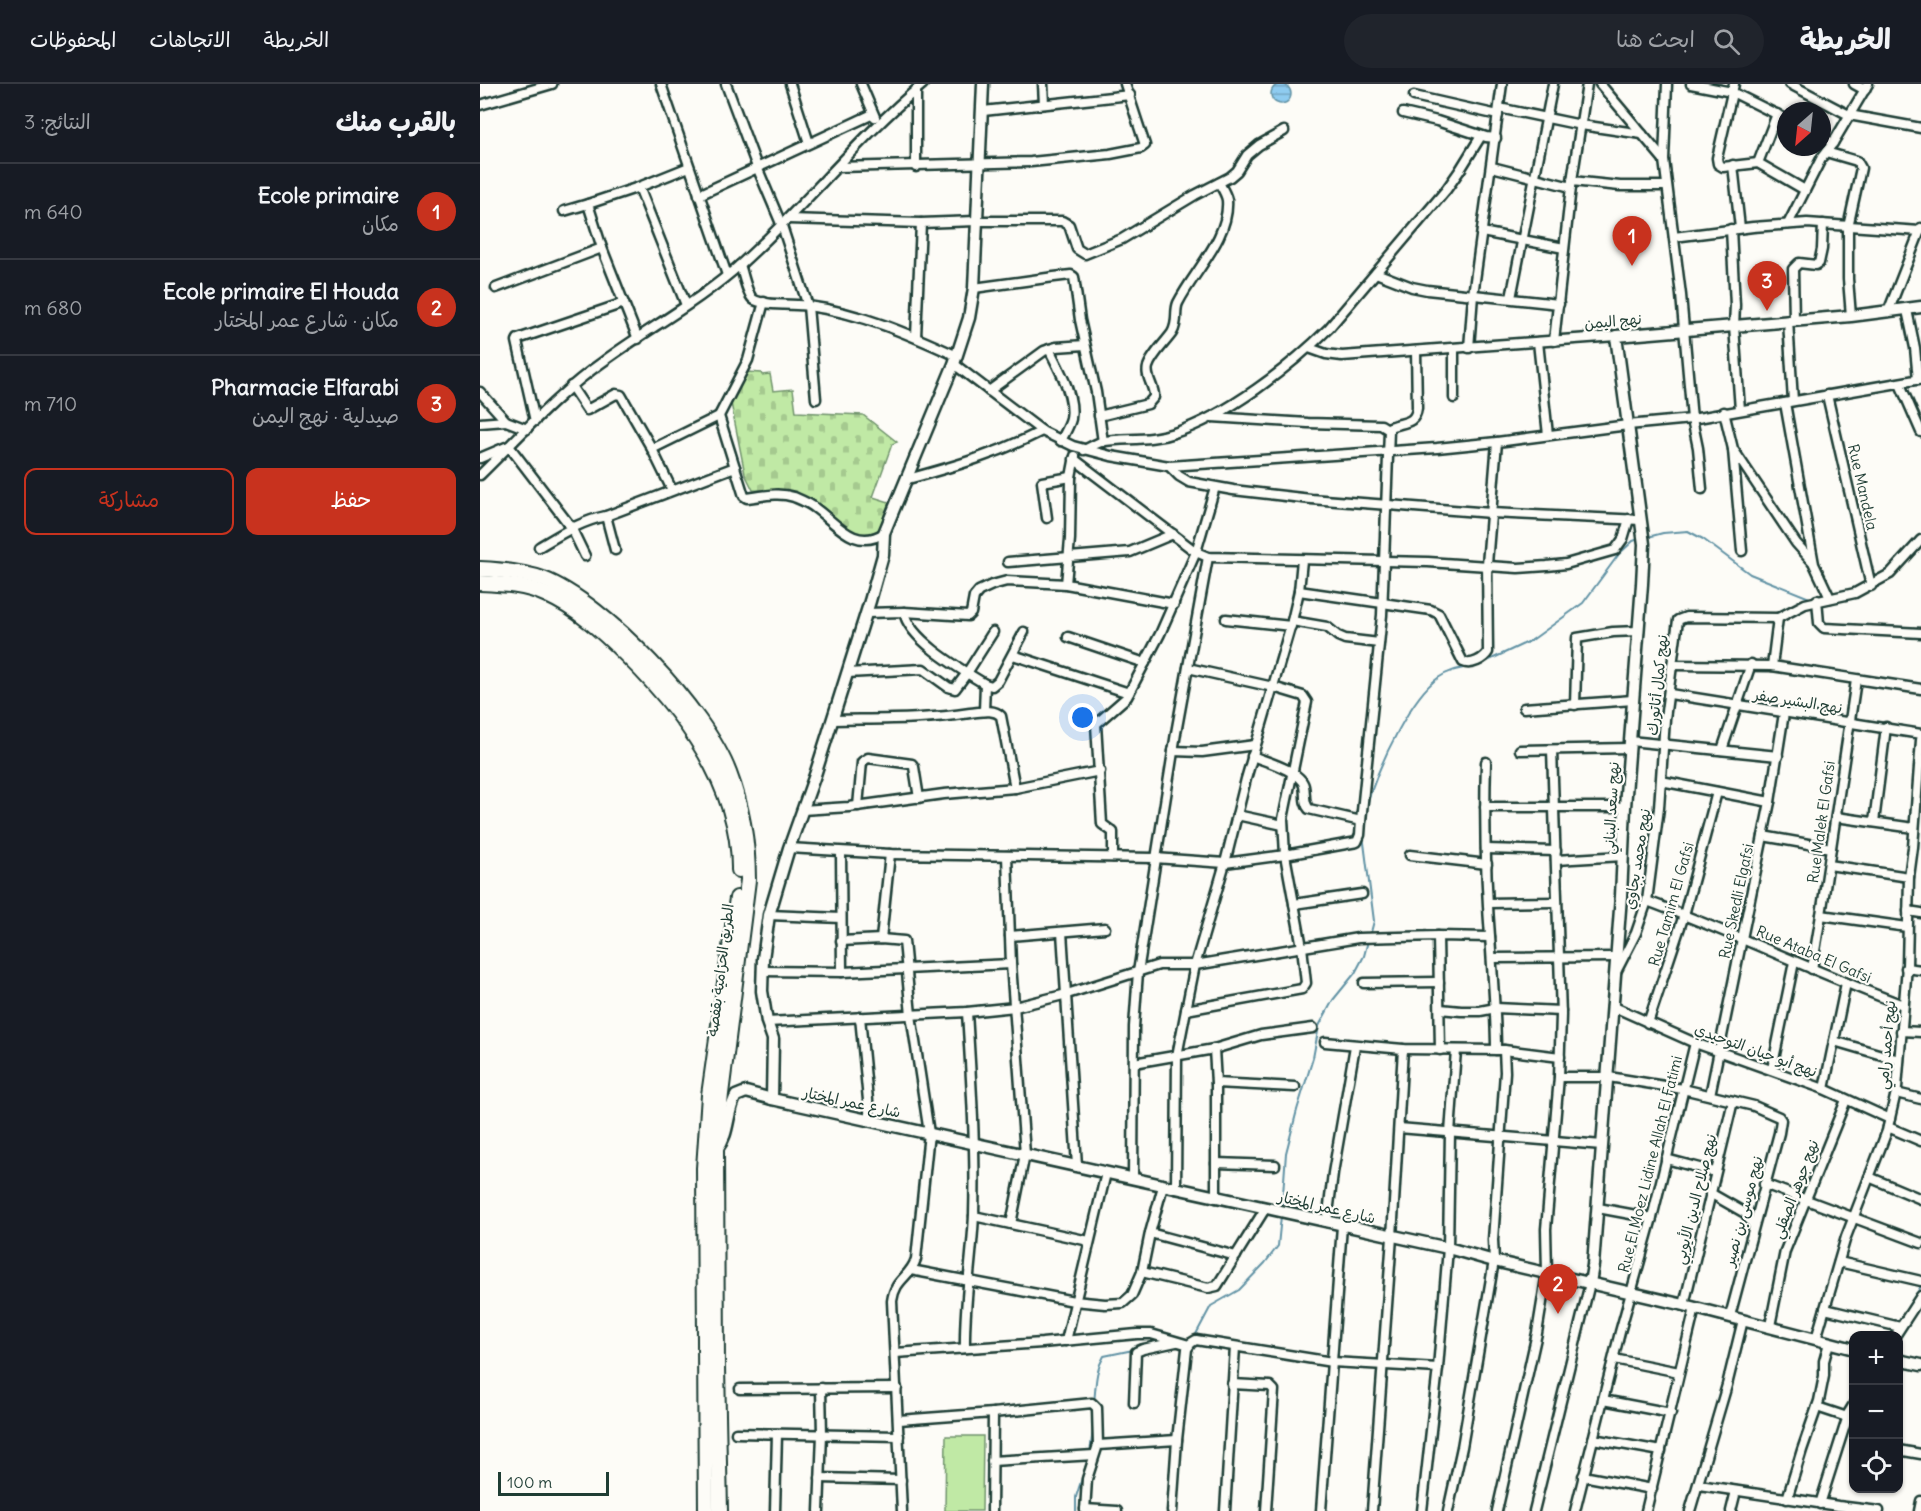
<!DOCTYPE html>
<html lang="ar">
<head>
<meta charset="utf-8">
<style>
	:root { --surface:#171b24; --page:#20242c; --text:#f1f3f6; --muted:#9ea1a6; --line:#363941; --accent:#c8321e }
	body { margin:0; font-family:Delius,"Playpen Sans Arabic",sans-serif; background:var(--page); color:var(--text); direction:rtl }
	.controls { position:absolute; right:18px; bottom:18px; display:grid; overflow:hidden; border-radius:12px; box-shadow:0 2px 4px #0004 }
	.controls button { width:54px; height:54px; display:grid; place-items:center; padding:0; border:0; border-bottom:2px solid var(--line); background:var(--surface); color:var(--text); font:30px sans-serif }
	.compass { position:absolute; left:1297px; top:18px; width:54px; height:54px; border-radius:50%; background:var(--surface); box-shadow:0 2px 4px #0004; rotate:207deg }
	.scale { position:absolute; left:18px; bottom:15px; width:111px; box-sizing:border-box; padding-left:6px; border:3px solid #1f3d34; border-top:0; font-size:16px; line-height:21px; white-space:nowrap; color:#1f3d34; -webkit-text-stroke:4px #fdfcf7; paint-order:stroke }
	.you { position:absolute; left:603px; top:634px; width:21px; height:21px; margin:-15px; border:4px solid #fff; border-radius:50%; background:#1a73e8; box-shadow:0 0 0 9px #1a73e833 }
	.badge { display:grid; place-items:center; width:39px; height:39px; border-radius:50%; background:var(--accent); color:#fff; font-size:20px; font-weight:700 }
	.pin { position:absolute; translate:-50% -50px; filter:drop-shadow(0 2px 3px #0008) }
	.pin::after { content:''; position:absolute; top:32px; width:21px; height:18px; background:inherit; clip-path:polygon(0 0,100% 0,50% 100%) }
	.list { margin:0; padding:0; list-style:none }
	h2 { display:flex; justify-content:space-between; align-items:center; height:78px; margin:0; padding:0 24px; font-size:26px }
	h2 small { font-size:20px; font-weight:400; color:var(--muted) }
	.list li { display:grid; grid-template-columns:39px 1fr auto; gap:18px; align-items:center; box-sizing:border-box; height:96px; padding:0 24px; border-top:2px solid var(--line) }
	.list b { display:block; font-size:22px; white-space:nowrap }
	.list p { margin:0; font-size:20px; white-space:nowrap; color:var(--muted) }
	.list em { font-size:20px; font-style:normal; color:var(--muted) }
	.actions { display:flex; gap:12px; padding:18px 24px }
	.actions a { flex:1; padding:14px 0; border:2px solid var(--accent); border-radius:12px; text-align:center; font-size:21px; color:var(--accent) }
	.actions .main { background:var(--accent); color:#fff }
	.icon { flex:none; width:33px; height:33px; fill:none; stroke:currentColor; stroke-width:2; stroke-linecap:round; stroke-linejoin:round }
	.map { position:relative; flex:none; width:1441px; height:1427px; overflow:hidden; direction:ltr }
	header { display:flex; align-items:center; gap:36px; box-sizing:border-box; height:84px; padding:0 30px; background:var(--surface); border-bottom:2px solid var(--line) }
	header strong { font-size:28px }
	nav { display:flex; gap:33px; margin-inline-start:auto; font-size:21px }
	.search { width:420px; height:54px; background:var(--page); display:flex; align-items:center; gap:15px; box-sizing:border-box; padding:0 21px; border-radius:33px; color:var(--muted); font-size:22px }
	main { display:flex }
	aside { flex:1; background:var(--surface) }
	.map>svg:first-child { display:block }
</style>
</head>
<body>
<header>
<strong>الخريطة</strong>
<div class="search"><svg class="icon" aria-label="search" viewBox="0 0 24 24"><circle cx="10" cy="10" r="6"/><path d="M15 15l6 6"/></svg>ابحث هنا</div>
<nav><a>الخريطة</a><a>الاتجاهات</a><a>المحفوظات</a></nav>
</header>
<main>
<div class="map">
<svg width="1441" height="1427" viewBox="0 0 1441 1427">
	<defs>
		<pattern id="cemetery-stones" width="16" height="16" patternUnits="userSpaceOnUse" patternTransform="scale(1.5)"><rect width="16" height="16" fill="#c0e9a5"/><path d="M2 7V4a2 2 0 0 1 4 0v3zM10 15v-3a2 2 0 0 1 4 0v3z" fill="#a5c98f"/></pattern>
		<pattern id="water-rules" width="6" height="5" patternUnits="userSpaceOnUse" patternTransform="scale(1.5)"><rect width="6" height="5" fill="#8fccf0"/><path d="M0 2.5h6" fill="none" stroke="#74a7c3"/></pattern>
	</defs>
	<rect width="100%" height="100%" fill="#fdfcf7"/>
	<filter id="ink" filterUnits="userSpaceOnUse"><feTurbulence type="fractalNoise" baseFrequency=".0167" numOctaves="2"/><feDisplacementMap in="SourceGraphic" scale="12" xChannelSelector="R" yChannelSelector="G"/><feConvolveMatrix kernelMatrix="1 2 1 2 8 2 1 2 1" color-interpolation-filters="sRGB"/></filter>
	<g filter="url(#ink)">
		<path fill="url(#cemetery-stones)" stroke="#70936c" stroke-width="1.5" d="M266 288 281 289 282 291 290 290 293 307 313 305 316 328 383 331 417 358 412 360 393 413 409 418 399 446C369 461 353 429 332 416 314 406 293 406 273 406L265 390 251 319Z"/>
		<path fill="#c0e9a5" stroke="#70936c" stroke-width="1.5" d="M466 1352H503L502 1427H465Z"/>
		<circle fill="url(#water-rules)" stroke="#6293a5" stroke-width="1.5" cx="801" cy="10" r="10"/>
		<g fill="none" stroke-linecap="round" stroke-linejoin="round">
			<g stroke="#6293a5" stroke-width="2">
				<path d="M1168 453 1183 449 1208 447 1223 455 1270 490 1332 515"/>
				<path d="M1003 579 1052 556 1103 519 1139 470 1153 457 1159 455"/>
				<path d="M885 739C886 729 887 718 891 708 902 676 931 613 958 594 968 587 978 585 988 583"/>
				<path d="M883 751 894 837 890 852"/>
				<path d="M802 1124 806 1069 817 1026 833 974 839 942 853 916 875 889 884 872 888 857"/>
				<path d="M1429 1223 1441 1202"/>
				<path d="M714 1254 731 1222 759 1206 785 1179 798 1162 801 1132"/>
				<path d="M614 1319C616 1302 615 1287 624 1272L653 1266"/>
				<path d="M610 1369 613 1345"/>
				<path d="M596 1427V1413L608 1375"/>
			</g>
			<g stroke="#1f3d34" stroke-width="13">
				<g id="minor">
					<path d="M181 0 247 191"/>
					<path d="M246 0 277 83 302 142 328 222 336 315"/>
					<path d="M310 0 329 59"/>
					<path d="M381 0 395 33"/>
					<path d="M563 0 564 20"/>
					<path d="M1120 0 1184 76"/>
					<path d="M1187 0 1184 76 1201 211 1212 335 1218 364 1222 405"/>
					<path d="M1211 0 1252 8 1306 35"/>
					<path d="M1254 0 1237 74 1238 80 1243 83 1278 79 1325 106"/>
					<path d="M1310 0 1369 31 1441 44"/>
					<path d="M1374 0 1385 6"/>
					<path d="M934 12 1018 31"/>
					<path d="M0 21 72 0"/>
					<path d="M1019 24 1101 41 1162 50"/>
					<path d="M503 27 650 11"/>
					<path d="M923 29 957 37 1006 53 1016 54"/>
					<path d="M1342 53 1353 59"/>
					<path d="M1346 68 1377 77 1381 84 1368 143V195L1371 232"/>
					<path d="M1278 79 1297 30"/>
					<path d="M1253 81 1260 144"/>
					<path d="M358 83 551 78 630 70 661 64 665 61 645 0"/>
					<path d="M436 83V6"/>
					<path d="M1012 83 1091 103"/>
					<path d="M1092 97 1140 102H1187"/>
					<path d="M159 103 206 221"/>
					<path d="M219 111 393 30"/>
					<path d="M84 127 108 120"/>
					<path d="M308 135 441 139 496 137H582L589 141 597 165 605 170 642 155 715 111 750 93 757 87 767 71 779 61 804 47"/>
					<path d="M1308 140 1342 73 1353 59 1388 0"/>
					<path d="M1251 145 1255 221 1254 242 1260 326"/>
					<path d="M1002 148 1084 164"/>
					<path d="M1194 153 1273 143 1327 139 1440 147"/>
					<path d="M260 181C263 189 267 210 273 215 281 222 316 220 328 222 381 229 429 250 477 272"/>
					<path d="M896 189 932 203 947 206 1079 220"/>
					<path d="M16 204 122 164"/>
					<path d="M494 204 574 193 591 191 594 193 600 236 616 308 623 358"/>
					<path d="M1031 214 1073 0"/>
					<path d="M284 218 268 276 239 332 264 412 267 414C283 412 298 408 314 413 321 416 329 419 335 424 355 438 375 468 404 449"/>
					<path d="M1427 226 1435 264 1438 296"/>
					<path d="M1408 228 1441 144"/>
					<path d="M1308 237 1313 317"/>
					<path d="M1314 237 1313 185 1319 179 1336 181 1339 179 1342 165 1343 140"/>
					<path d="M436 253 441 139"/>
					<path d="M158 255 122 164 108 120 159 103 209 83"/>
					<path d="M1074 257 1091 103 1107 0"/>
					<path d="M1058 258 1068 351"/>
					<path d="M829 264 846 270 862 272 1136 252"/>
					<path d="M989 264 993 211 1022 0"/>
					<path d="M569 265C579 285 595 312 591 335 589 343 584 350 581 357"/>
					<path d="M974 265V314"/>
					<path d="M474 280 562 347 593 362 631 372 689 382 750 378 957 364 1017 358 1148 341 1212 335 1441 295"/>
					<path d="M1420 300 1441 348"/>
					<path d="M91 302 107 326 136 310 141 311 172 365 239 332"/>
					<path d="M509 307 564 267 576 263 605 261"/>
					<path d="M0 308 26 337 47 345"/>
					<path d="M1347 311 1391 502"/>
					<path d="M1305 319 1334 480 1350 514"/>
					<path d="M1244 328 1253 365 1316 459 1333 478"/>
					<path d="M619 332 668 320 674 313C675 303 665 293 668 283 671 272 685 259 692 249 699 237 694 228 698 219 714 187 750 153 747 116 746 110 742 104 739 99"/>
					<path d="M55 337 37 257 38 255 144 219"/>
					<path d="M0 339 26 337"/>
					<path d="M908 344C921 337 935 342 937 324L936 267"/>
					<path d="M29 362 91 443 105 472"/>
					<path d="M172 365 192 406"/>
					<path d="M604 366C611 363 618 358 625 357 648 354 671 357 694 349 747 332 809 284 849 244L966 106 980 86 1001 52"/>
					<path d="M1253 366 1262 467"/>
					<path d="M0 374 26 363"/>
					<path d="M594 375 716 468 728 473 948 478 1038 484 1067 482 1086 480 1135 466 1143 455 1149 435"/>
					<path d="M689 382 699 392 709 398 753 406 831 415 1011 429 1161 436"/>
					<path d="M0 391C40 352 78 309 124 277 169 244 220 217 262 179 325 122 378 54 443 0"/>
					<path d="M428 395C476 382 517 370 562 347"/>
					<path d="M567 434 562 398 591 393"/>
					<path d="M59 463C81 450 101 437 126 432"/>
					<path d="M135 466 126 432 255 383"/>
					<path d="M528 478 650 468 693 450"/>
					<path d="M586 500 590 455 591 393 595 372"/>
					<path d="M819 507 951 526 959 530 983 578C991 582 1004 575 1008 568L1007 480 1017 358"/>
					<path d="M1337 516 1339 539 1344 544 1441 549"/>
					<path d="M424 528 488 532 491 529 494 513 499 507 512 501 527 497 586 500 694 520"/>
					<path d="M386 529 424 528C429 556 482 586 505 600"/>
					<path d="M746 535 811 542"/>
					<path d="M812 537 847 543 858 552 865 555 899 559"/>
					<path d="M588 553 665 579"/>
					<path d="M533 571 649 609"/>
					<path d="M1193 581 1292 582 1441 605"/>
					<path d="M1292 582 1298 534"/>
					<path d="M367 589 443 585 468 603 475 605 487 589 513 548"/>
					<path d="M1190 610 1441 650"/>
					<path d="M1095 621 1097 554 1133 548 1158 547"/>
					<path d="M1044 624 1153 616"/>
					<path d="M504 627 505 600 512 602 518 597 544 548"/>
					<path d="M353 636C399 635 445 636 490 629 501 628 513 624 521 632L535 704"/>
					<path d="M1150 657 1298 672"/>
					<path d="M1040 666 1150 664"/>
					<path d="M1242 666 1271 580"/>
					<path d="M693 667 722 668 775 661"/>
					<path d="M772 672C785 677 821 687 824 702 826 711 823 718 829 725L881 737"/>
					<path d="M1006 678C1004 740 1006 804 1011 866 1013 899 1016 932 1016 966"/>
					<path d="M1181 697 1290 718"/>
					<path d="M378 722 382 678 388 674 432 680 434 683 439 714"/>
					<path d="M1005 723H1145"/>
					<path d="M322 726 369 723 464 710 535 704 620 687"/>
					<path d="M757 731 803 741"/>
					<path d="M1356 733 1434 744"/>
					<path d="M1394 738 1406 643"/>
					<path d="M1283 752 1351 764"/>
					<path d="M309 764 410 770 675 774 745 779 805 771 877 758 880 751 881 737 902 531 909 346 901 341 828 339 732 333"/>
					<path d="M1006 765 1076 767"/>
					<path d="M361 768 362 888"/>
					<path d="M930 771 1007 780"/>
					<path d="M527 772 531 880 545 1070 531 1140"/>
					<path d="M633 773V748L622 740 616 640 647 613 680 550 716 468 735 403"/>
					<path d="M1076 776 1143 772"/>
					<path d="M1349 781 1429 793"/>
					<path d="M1167 817C1254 849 1337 889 1423 921"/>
					<path d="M1009 819 1077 818"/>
					<path d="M814 820 882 810"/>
					<path d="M1428 827 1441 829"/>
					<path d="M289 831 361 834"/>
					<path d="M1341 831 1427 843"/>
					<path d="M582 848 597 1082"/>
					<path d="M530 852 625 844"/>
					<path d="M958 852 960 966"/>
					<path d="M401 855 410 770"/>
					<path d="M361 857 401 855 424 857 431 931 449 1049 436 1175C430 1194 415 1194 412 1217L422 1427"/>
					<path d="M1012 874 1136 873"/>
					<path d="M1426 884 1441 886"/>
					<path d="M1332 885 1341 831 1376 596"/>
					<path d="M1137 886 1156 849 1167 817 1179 724 1185 635 1198 536 1206 533 1298 534 1325 520 1375 509 1410 490 1441 456"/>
					<path d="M282 887 362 888 531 880"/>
					<path d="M884 899 959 898"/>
					<path d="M1132 922 1215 959 1344 1005 1410 1035"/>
					<path d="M960 925 981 927H1000L1016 924 1081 927"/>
					<path d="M706 926 822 905 826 899 822 863 805 771 803 735 827 618 823 612 793 603 708 584"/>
					<path d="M380 933 390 1037"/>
					<path d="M287 938 487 928 535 923 587 910 679 881H715L878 854 958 852 1010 853"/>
					<path d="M1168 939 1204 831 1237 708"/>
					<path d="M1421 947 1441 948"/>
					<path d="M1354 957 1419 976"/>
					<path d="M845 958 923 965 1024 966 1080 973"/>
					<path d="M734 965 736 999V1114"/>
					<path d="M654 979 734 965 781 951 833 944"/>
					<path d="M1292 985 1314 878"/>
					<path d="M1079 993H1129L1203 1005 1274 1022 1299 1033 1301 1036 1299 1049 1250 1232"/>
					<path d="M736 999 815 1003"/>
					<path d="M1344 1005 1366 899"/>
					<path d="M1416 1009 1441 1015"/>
					<path d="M1230 1011 1290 718 1304 629"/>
					<path d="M1408 1043 1441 1057"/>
					<path d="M919 1044 1122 1061"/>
					<path d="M1186 1075 1235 1088"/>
					<path d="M736 1079 795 1081"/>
					<path d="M1389 1093 1441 1115"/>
					<path d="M653 1095 654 943 658 888 696 649 728 473"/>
					<path d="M1284 1100 1441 1159"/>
					<path d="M696 1105 697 972 706 926 715 881 745 779 766 695 812 537 819 507 822 476"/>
					<path d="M1230 1109 1265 1129 1273 1141"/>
					<path d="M1118 1124 1172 1134"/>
					<path d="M494 1132 609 1157"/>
					<path d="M847 1138 853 1089 875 962"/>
					<path d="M670 1149 756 1172"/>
					<path d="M1359 1178 1441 1197"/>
					<path d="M431 1186 594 1217 625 1220 643 1219 652 1211 662 1188 670 1149 683 1102"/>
					<path d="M662 1188 728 1204 737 1202 785 1125"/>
					<path d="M1204 1221 1253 1017"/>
					<path d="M1345 1225 1420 1243"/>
					<path d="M1290 1242 1305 1167 1366 1016"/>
					<path d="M1415 1252 1441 1212"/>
					<path d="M1336 1255 1366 1153 1407 1047 1417 1004 1427 882 1429 793 1433 763 1441 656"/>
					<path d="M586 1257 626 1089"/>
					<path d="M485 1264C484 1219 492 1175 494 1131 496 1063 491 995 487 928"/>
					<path d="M415 1269 562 1259 657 1250H671L709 1261"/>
					<path d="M1134 1275 1199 1288"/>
					<path d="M752 1300 790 1302 794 1306 786 1427"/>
					<path d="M260 1305 417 1304"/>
					<path d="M1123 1316 1191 1329"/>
					<path d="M654 1319 656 1268 663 1265 696 1258"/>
					<path d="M1337 1323 1364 1332 1367 1335 1340 1420"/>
					<path d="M513 1329 612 1319 617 1324 618 1361"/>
					<path d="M1366 1333 1374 1320"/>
					<path d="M419 1336 513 1329 512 1427"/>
					<path d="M256 1349 419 1352"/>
					<path d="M1113 1355 1181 1367"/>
					<path d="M1418 1366 1441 1370"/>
					<path d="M512 1377 614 1371"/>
					<path d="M1103 1392 1172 1405"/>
					<path d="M340 1394 421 1396"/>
					<path d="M1219 1401 1358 1422 1399 1427"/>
					<path d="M1307 1415 1322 1366 1339 1317 1344 1292V1277L1349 1259"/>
					<path d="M605 1425 637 1427"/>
					<path d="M295 1427 297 1350"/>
					<path d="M339 1427 342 1350 341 1304"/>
					<path d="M605 1427 607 1395 618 1361 697 1356"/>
					<path d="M692 1427 697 1356 707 1265 711 1259 716 1256 852 1278 958 1284"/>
					<path d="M745 1427 755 1263"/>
					<path d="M841 1427 862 1142"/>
					<path d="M892 1427 912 1153 923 965"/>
					<path d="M942 1427 958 1284 968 1164 970 1049 976 966"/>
					<path d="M968 1427 982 1363 1014 1177 1013 1156 1025 988 1024 966"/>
					<path d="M1017 1427 1057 1249 1067 1188 1066 1145 1079 993 1081 931 1072 666"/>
					<path d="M1054 1427 1110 1199"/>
					<path d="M1095 1427 1140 1248 1172 1134 1215 959"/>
					<path d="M1166 1427 1215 1224"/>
					<path d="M1210 1427 1247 1301 1263 1236"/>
					<path d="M1251 1427 1256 1407"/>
					<path d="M1439 1427 1441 1417"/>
				</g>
			</g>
			<g stroke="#1f3d34" stroke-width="15">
				<g id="tertiary">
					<path d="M503 0 494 204 489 234 474 280 404 449 403 471 390 517 335 691 309 764 289 831 283 875 282 907 287 938 293 955 292 1015 968 1164 1014 1177 1204 1221 1374 1265"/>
					<path d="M237 1065C250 1049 246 1029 256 1012L266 1008 292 1015"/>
					<path d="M1110 1199 1113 1181 1141 812 1145 723 1162 500 1164 460 1136 252 1371 232 1441 223"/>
					<path d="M1418 1276 1441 1281"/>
				</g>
			</g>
			<g stroke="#1f3d34" stroke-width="18">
				<g id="primary">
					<path d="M0 485C21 486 43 488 63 495 125 519 226 627 249 689 262 723 268 759 268 796L241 1010 236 1066 237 1283 240 1427"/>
					<path d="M0 499C23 500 46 501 67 511 98 525 123 548 147 572 204 628 260 702 259 786"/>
					<path d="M226 1427 224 1084 229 1011 257 814"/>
				</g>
			</g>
			<use href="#minor" stroke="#fdfcf7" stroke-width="8"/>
			<use href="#tertiary" stroke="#fdfcf7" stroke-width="10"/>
			<use href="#primary" stroke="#fdfcf7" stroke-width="14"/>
		</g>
	</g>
	<g text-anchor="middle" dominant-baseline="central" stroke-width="4.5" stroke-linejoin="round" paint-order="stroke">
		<g font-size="15" fill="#1f3d34" stroke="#fdfcf7">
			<text transform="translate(1133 237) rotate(-5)">نهج اليمن</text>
			<text transform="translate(1383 403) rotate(77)">Rue Mandela</text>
			<text transform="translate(1177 601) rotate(-84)">نهج كمال أتاتورك</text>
			<text transform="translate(1318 617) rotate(9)">نهج البشير صفر</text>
			<text transform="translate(1131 724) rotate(-87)">نهج سعد البناني</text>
			<text transform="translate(1341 738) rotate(-82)">Rue Malek El Gafsi</text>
			<text transform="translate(1157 775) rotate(-81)">نهج محمد بجاوي</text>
			<text transform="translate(1256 817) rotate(-78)">Rue Skedli Elgafsi</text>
			<text transform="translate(1191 820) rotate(-74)">Rue Tamim El Gafsi</text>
			<text transform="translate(1334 870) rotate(23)">Rue Ataba El Gafsi</text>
			<text transform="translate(240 886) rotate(-83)">الطريق الحزامية بقفصة</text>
			<text transform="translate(1406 961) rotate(-85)">نهج أحمد رامي</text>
			<text transform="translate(1276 966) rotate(20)">نهج أبو حيان التوحيدي</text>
			<text transform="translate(372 1018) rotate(12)">شارع عمر المختار</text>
			<text transform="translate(1170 1080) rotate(-76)">Rue El Moez Lidine Allah El Fatimi</text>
			<text transform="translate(1315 1105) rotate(-69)">نهج جوهر الصقلي</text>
			<text transform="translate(1215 1115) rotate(-76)">نهج صلاح الدين الأيوبي</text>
			<text transform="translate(847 1123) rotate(13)">شارع عمر المختار</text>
			<text transform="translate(1263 1127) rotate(-75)">نهج موسى بن نصير</text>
		</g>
	</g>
</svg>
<div class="controls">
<button>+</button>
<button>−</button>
<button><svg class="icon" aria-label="locate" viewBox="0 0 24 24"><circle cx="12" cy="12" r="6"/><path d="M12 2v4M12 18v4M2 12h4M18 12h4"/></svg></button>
</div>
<svg class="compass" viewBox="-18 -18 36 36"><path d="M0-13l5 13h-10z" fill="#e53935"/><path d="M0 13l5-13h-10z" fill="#9ea1a6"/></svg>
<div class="scale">100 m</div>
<div class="you"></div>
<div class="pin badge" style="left:1152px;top:182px">1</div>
<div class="pin badge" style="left:1078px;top:1230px">2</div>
<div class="pin badge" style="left:1287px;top:227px">3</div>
</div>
<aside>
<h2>بالقرب منك<small>النتائج: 3</small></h2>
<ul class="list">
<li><span class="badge">1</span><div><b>Ecole primaire</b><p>مكان</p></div><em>640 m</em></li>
<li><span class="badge">2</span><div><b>Ecole primaire El Houda</b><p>مكان · شارع عمر المختار</p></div><em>680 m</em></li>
<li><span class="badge">3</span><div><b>Pharmacie Elfarabi</b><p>صيدلية · نهج اليمن</p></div><em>710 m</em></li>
</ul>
<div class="actions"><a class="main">حفظ</a><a>مشاركة</a></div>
</aside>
</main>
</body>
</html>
